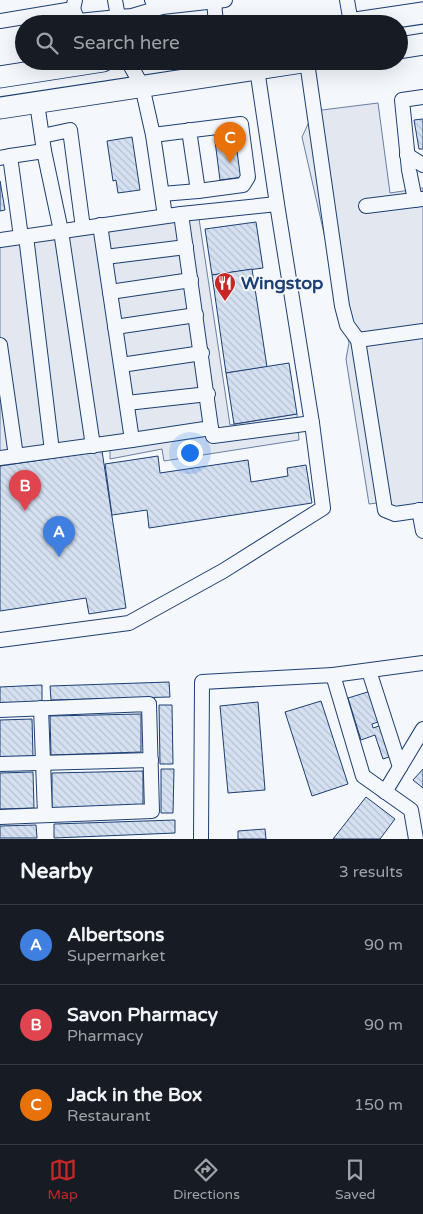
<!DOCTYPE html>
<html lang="en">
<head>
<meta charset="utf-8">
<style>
	:root { --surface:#171b24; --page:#242831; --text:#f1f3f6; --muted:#9ea1a6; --line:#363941; --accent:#c62828 }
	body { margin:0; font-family:"Varela Round",sans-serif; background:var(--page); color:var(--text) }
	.you { position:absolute; left:189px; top:452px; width:18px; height:18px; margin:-12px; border:4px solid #fff; border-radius:50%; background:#1a73e8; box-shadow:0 0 0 8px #1a73e833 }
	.badge { display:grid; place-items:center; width:32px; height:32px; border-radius:50%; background:var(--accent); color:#fff; font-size:16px; font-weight:700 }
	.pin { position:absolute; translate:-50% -41px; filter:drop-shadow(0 1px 2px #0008) }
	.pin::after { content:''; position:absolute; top:26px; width:18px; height:15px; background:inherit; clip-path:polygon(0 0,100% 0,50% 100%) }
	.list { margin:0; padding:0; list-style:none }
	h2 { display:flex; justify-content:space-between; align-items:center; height:65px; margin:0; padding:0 20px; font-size:21px }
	h2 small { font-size:16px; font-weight:400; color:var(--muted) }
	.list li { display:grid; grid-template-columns:32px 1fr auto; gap:15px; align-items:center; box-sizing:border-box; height:80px; padding:0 20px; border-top:1px solid var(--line) }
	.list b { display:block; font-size:19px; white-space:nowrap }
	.list p { margin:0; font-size:16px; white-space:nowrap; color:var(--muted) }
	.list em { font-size:16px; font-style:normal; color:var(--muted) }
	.icon { flex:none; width:28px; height:28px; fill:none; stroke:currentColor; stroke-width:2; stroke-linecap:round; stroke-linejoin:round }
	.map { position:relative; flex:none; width:423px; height:839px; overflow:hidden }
	.search { position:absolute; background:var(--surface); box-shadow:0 5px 20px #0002; left:15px; right:15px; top:15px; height:55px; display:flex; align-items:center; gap:12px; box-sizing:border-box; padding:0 18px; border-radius:28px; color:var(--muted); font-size:19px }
	.sheet { height:305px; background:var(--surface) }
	nav { display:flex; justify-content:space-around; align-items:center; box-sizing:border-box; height:70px; border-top:1px solid var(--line); background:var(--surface); font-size:14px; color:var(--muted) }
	nav a { display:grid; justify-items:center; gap:2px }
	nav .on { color:var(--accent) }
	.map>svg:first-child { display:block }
</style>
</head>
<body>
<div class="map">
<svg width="423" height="839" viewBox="0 0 423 839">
	<defs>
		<pattern id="building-back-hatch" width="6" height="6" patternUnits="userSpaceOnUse" patternTransform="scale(1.25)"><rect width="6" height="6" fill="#d5e0f0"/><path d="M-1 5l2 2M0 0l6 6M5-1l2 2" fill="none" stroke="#b6c1d1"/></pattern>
	</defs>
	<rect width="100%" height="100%" fill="#f4f7fb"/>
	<g fill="#e3e8f0" stroke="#687fa3">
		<path d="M378 103 390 193 423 188V511L384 518 377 503 369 504 346 359 349 343 302 137 314 111Z"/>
		<path d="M198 212 230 425 297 414 299 440 164 461 162 449 110 459V449L0 463V241Z"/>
	</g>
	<g fill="url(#building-back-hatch)" stroke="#1d3f73">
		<path d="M423 119V149H419L414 120Z"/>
		<path d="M238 130 243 177 220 180 214 133Z"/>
		<path d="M132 137 140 190 118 193 116 180 113 181 107 141Z"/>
		<path d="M0 181 5 210 0 211Z"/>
		<path d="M256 222 263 268 212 275 205 229Z"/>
		<path d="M252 269 267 367 226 373 212 275Z"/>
		<path d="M289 363 297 414 234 424 226 373Z"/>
		<path d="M102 451 126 608 89 614 86 598 0 611V466Z"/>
		<path d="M158 456 160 473 248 460 251 482 288 476 287 468 306 465 312 503 149 528 147 510 112 515 105 464Z"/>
		<path d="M169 682 170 697 51 700 50 686Z"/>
		<path d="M42 685V704L0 705V687Z"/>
		<path d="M371 691 381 721 372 724 373 728 382 725 392 756 383 759 375 735 361 740 348 698Z"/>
		<path d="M321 701 348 784 312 796 285 712Z"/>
		<path d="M258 702 265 790 228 793 220 706Z"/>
		<path d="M159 705H172L173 764H160Z"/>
		<path d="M141 714V752L51 755 50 716Z"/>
		<path d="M32 719 33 756 0 757V720Z"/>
		<path d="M161 769H174L173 813H161Z"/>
		<path d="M423 769V788L413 780Z"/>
		<path d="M143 771V806L52 809V773Z"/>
		<path d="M33 772 34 808 0 809V773Z"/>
		<path d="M366 797 395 819 380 839H333Z"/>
		<path d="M175 820V833L54 838V824Z"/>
		<path d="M36 825 37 838H0V826Z"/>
		<path d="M265 829 266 839H238V831Z"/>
	</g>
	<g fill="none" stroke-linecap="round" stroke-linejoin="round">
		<g stroke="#1d3f73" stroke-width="16">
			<g id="minor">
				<path d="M115 0 118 17 132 16 162 7"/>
				<path d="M152 0 162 7 225 0"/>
				<path d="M347 0 351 23"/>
				<path d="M214 1 216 24"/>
				<path d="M73 9 78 21 118 17 119 24"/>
				<path d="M0 21 73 9 75 0"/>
				<path d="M128 61 142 86 153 135 165 216"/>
				<path d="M307 62 342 306 347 325 358 340 385 510 395 514 423 510"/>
				<path d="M257 69 277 204"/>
				<path d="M37 103 44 151 61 231 93 446"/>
				<path d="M153 135 241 124 248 177 243 185 198 191 189 130"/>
				<path d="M42 136 70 130 83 228"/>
				<path d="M407 155 423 165"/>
				<path d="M10 156 44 151"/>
				<path d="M0 158 10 156 21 237"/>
				<path d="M162 194 198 191"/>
				<path d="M415 200 409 170 402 100 423 97"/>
				<path d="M366 206 422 199"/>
				<path d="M181 214 277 204 312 423 213 436 211 428"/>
				<path d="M100 225 132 440"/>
				<path d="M26 236 52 451"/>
				<path d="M0 240 181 214 211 428 132 440 0 458"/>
				<path d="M105 257 186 247"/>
				<path d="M110 292 191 280"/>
				<path d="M115 327 196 315"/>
				<path d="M358 340 423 331"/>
				<path d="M0 345 16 456"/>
				<path d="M121 365 202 353"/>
				<path d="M127 403 208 394"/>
				<path d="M419 510 423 531"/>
				<path d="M0 640 129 623 223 571 323 508 312 423"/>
				<path d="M369 671 400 767"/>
				<path d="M333 675 423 663"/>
				<path d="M41 708 45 815"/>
				<path d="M0 710 149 704 152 811 0 817"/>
				<path d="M0 764 151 760"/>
				<path d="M385 792 423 729"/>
				<path d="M201 839 202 682 333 675 363 776 411 810 416 839"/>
			</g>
		</g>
		<g stroke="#1d3f73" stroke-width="23">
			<g id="highway">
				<path d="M349 24 423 13"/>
				<path d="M399 48 423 44"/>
				<path d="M0 77 103 61"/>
				<path d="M0 108 309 61"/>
			</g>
		</g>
		<use href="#minor" stroke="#f4f7fb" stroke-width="14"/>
		<use href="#highway" stroke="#f4f7fb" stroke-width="21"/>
	</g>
	<defs>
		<g id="restaurant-pin" transform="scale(1.125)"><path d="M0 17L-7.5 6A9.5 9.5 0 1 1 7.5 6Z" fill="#c62828" stroke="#f4f7fb"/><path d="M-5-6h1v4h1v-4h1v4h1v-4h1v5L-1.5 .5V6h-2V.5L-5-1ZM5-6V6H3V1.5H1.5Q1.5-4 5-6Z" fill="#fff"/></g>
	</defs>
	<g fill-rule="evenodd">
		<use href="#restaurant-pin" x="225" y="283"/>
	</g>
	<g text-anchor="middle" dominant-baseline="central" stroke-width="4" stroke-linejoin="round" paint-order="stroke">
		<g font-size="18" font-weight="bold" fill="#1d3f73" stroke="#f4f7fb" text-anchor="start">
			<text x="241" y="283">Wingstop</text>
		</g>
	</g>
</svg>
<div class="you"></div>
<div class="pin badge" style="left:59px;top:557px;background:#3f7fe0">A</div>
<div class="pin badge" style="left:25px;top:511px;background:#e0444e">B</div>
<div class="pin badge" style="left:230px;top:163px;background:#e8710a">C</div>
<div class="search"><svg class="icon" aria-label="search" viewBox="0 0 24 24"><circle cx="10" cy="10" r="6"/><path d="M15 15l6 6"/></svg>Search here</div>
</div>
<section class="sheet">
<h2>Nearby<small>3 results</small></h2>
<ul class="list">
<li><span class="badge" style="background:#3f7fe0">A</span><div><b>Albertsons</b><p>Supermarket</p></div><em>90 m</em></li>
<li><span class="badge" style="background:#e0444e">B</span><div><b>Savon Pharmacy</b><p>Pharmacy</p></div><em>90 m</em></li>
<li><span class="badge" style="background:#e8710a">C</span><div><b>Jack in the Box</b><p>Restaurant</p></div><em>150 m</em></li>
</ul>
</section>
<nav>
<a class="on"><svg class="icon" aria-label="map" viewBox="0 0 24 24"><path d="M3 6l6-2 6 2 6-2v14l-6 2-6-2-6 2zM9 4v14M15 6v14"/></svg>Map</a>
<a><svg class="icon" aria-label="directions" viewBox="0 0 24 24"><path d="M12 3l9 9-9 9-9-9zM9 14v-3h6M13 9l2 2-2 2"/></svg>Directions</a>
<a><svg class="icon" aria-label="saved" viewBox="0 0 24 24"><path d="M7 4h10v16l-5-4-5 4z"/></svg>Saved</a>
</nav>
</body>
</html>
